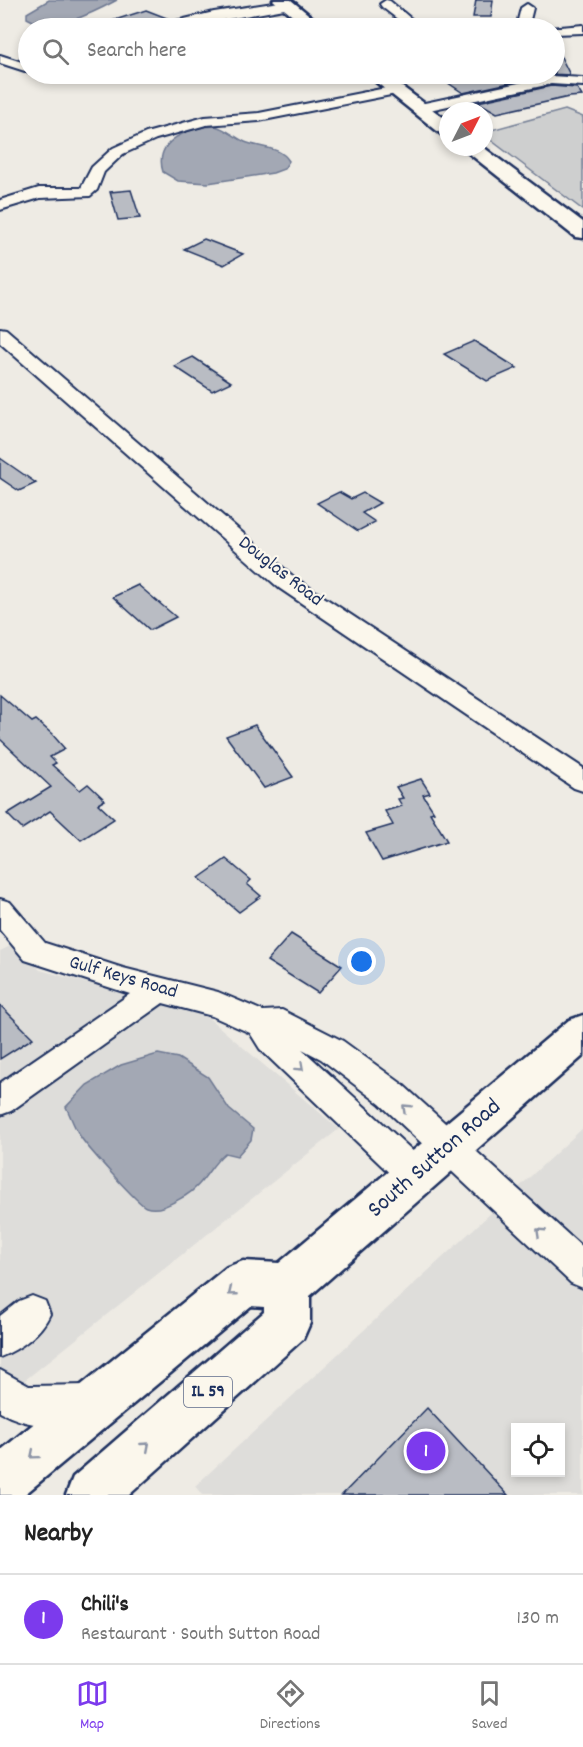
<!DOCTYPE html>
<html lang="en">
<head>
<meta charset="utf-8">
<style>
	:root { --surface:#fff; --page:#f2f2f2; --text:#222; --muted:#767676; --line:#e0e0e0; --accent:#7c3aed }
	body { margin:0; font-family:Dekko,sans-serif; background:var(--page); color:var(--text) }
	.controls { position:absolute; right:18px; bottom:18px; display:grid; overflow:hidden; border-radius:0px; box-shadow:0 3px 9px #0003 }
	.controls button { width:54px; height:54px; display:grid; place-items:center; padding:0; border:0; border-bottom:2px solid var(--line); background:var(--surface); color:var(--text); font:30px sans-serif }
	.compass { position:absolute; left:439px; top:102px; width:54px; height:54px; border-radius:50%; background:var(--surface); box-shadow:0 3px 9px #0003; rotate:48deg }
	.you { position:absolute; left:362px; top:962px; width:21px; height:21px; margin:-15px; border:4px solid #fff; border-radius:50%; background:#1a73e8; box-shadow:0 0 0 9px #1a73e833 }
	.badge { display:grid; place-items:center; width:39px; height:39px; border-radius:50%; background:var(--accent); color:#fff; font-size:20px; font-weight:700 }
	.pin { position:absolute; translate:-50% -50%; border:3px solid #fff; box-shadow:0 2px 6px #0006 }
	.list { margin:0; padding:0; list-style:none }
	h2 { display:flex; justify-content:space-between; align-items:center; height:78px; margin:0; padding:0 24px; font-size:26px }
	h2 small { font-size:20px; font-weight:400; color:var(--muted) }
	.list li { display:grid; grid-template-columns:39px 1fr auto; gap:18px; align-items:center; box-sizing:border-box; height:90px; padding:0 24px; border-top:2px solid var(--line) }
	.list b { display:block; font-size:22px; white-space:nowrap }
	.list p { margin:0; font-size:20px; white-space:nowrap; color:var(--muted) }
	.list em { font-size:20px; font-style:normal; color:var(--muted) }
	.icon { flex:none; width:33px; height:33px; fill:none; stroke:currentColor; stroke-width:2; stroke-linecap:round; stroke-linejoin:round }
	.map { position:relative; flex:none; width:583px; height:1495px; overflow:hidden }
	.search { position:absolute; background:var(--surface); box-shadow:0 3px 9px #0003; left:18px; right:18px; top:18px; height:66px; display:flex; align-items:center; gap:15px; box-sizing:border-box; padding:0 21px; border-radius:33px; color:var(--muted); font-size:22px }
	.sheet { height:168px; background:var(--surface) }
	nav { display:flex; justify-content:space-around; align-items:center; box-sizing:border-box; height:84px; border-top:2px solid var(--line); background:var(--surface); font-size:16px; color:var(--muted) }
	nav a { display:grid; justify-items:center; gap:3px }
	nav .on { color:var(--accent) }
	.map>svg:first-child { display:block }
</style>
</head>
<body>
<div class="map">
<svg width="583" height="1495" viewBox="0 0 583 1495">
	<rect width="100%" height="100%" fill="#eeebe4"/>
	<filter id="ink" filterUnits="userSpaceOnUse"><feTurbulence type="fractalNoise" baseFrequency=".0167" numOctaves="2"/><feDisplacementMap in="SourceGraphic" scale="12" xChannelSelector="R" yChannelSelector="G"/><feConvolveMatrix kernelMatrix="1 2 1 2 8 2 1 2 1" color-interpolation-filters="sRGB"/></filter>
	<g filter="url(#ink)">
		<g fill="#deddda" fill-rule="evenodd">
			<path d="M14 944 40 970 205 1015 339 1129 0 1400V951Z"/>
			<path d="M583 1128V1495H202L195 1486ZM516 1428H560V1472H516Z"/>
		</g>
		<path fill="#cecfcf" stroke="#747f96" stroke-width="1.5" d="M565 110 583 117V210L484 135V132Z"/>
		<g fill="#a3a8b4" stroke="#6d7892" stroke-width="1.5">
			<path d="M49 0H117C93 13 53 34 27 18V13Z"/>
			<path d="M215 126C227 129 234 137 245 142 259 148 280 146 289 161L284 169 273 173 208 183 178 181 163 172C153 140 190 127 215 126Z"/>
			<path d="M158 1054 178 1058 208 1077 229 1109 253 1129 251 1140 237 1156 225 1153C209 1166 204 1185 185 1196 174 1202 159 1212 146 1207 139 1205 86 1146 80 1136 74 1127 71 1117 66 1107L87 1085 121 1065Z"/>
		</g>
		<g fill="#b9bcc3" stroke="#1b2f5e" stroke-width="1.5">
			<path d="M476 0H493L491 17H473Z"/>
			<path d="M146 10 172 20 158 23 156 28H99V25Z"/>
			<path d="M555 45 570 75 551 74 463 93 435 74H555Z"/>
			<path d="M551 86 577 88 582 96 569 97 497 113 478 102Z"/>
			<path d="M131 190 140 218 118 220 110 192Z"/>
			<path d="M204 239 243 254 224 265 184 249Z"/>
			<path d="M474 341 517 368 487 381 444 354Z"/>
			<path d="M193 357 231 382 212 391 174 366Z"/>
			<path d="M0 458 36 483 19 491 0 478Z"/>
			<path d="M339 492 351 499 363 493 380 503 362 513 375 522 358 531 317 503Z"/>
			<path d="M138 585 176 617 150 630 113 597Z"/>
			<path d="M0 695 32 722 36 720 52 734 65 749 50 757 56 763 52 765 80 790 88 784 105 800 98 804 114 819 81 840 50 811 22 829 7 814 51 787 0 739Z"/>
			<path d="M255 725 293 777 264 788 226 736Z"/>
			<path d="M421 779 430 793 423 795 434 812 430 813 447 841 382 861 366 833 393 825 385 811 402 806 398 799 403 798 396 787Z"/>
			<path d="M226 859 251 880 247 884 261 896 239 912 199 878Z"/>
			<path d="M291 934 342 966 318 993 267 961Z"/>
			<path d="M0 1005 33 1038 0 1059Z"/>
			<path d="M427 1408 508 1495H342Z"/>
		</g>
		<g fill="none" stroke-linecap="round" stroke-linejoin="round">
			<g stroke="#1b2f5e" stroke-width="4">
				<g id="minor">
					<path d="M386 0 390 1 422 28H409L382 7 380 4Z"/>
					<path d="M286 1 292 5 290 8 178 28H158L159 25 214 12Z"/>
					<path d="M527 4 533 8 528 28H516L521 8Z"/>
					<path d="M583 25V33L554 34V28H549Z"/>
					<path d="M0 55 28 64V72L0 63Z"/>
					<path d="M551 76 583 78V86L551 84 420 112 413 108 420 104Z"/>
					<path d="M396 86 403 90 401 93 259 121 206 125 156 139 123 154 104 172 97 190 90 196 40 198 0 210V200L39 188H81L92 167 113 148 146 133 205 117 259 113Z"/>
					<path d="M0 328 6 329 295 578 583 768V791L574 788 279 588 0 343Z"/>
					<path d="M0 899 10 902 45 943 123 968 218 992 263 1011 282 1010 343 1041 402 1084 583 1248V1288L571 1283 380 1104 321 1059 302 1049 428 1165 433 1176 428 1187 416 1191 404 1187 260 1049 250 1033 212 1016 163 1003 11 1111 0 1115V1083L130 994 25 960 0 930Z"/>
					<path d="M32 1296 45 1301 50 1314C41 1334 20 1349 0 1357V1316L19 1301Z"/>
					<path d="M0 1370 29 1386 89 1385 102 1391 108 1404 102 1417C71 1430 30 1429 0 1412Z"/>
				</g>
			</g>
			<g stroke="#1b2f5e" stroke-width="5">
				<g id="major">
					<path d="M273 0H291L325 28H307Z"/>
					<path d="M366 74H385L448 121V136L441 134Z"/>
					<path d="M461 147H483L583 222V238L575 237Z"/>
					<path d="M583 1015V1056L310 1296V1323L303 1339 129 1495H66L73 1477 264 1312V1307L251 1306 24 1495H0V1451L227 1267 243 1261 279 1263 569 1020Z"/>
				</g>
			</g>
			<use href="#minor" fill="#fbf7ec" fill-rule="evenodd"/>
			<use href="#major" fill="#fbf7ec" fill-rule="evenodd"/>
		</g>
		<defs><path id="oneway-chevron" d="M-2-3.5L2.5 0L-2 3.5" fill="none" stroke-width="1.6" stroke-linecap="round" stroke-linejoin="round" transform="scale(1.5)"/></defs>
		<g stroke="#8b93a5">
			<use href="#oneway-chevron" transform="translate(300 1067) rotate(42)"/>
			<use href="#oneway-chevron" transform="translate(406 1108) rotate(-137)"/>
			<use href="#oneway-chevron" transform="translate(540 1232) rotate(-137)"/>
			<use href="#oneway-chevron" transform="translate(232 1292) rotate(141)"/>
			<use href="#oneway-chevron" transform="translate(146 1446) rotate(-41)"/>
			<use href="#oneway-chevron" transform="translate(34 1455) rotate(140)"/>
		</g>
	</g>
	<g text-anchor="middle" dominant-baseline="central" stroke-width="4.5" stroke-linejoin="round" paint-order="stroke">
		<rect fill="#fbf7ec" stroke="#5e6b89" stroke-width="1.5" x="184" y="1377" width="48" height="30" rx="4.5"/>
		<g font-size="18" font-weight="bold" fill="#1b2f5e">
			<text x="208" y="1392">IL 59</text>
		</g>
		<g font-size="20" fill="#1b2f5e" stroke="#fbf7ec">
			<text transform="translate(280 572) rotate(38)">Douglas Road</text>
			<text transform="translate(123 978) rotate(16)">Gulf Keys Road</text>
		</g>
		<g font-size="24" fill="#1b2f5e" stroke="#fbf7ec">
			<text transform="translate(435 1159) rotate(-41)">South Sutton Road</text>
		</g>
	</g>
</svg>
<div class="controls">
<button><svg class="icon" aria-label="locate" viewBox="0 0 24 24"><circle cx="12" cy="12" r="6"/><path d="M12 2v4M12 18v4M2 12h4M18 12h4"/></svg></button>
</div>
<svg class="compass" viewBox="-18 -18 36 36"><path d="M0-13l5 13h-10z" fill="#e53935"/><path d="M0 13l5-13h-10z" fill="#767676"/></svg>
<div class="you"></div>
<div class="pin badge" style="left:426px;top:1451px">1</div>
<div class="search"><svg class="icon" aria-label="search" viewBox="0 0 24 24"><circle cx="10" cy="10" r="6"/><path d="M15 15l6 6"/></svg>Search here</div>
</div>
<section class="sheet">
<h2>Nearby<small></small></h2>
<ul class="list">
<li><span class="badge">1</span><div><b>Chili's</b><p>Restaurant · South Sutton Road</p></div><em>130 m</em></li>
</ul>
</section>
<nav>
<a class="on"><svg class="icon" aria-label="map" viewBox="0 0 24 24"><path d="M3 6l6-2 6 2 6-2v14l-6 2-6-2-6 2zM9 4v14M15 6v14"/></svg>Map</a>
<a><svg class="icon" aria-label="directions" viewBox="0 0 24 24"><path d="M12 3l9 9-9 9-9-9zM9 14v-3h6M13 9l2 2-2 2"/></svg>Directions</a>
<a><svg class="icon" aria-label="saved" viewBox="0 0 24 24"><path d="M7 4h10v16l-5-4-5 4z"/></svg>Saved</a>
</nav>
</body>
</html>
